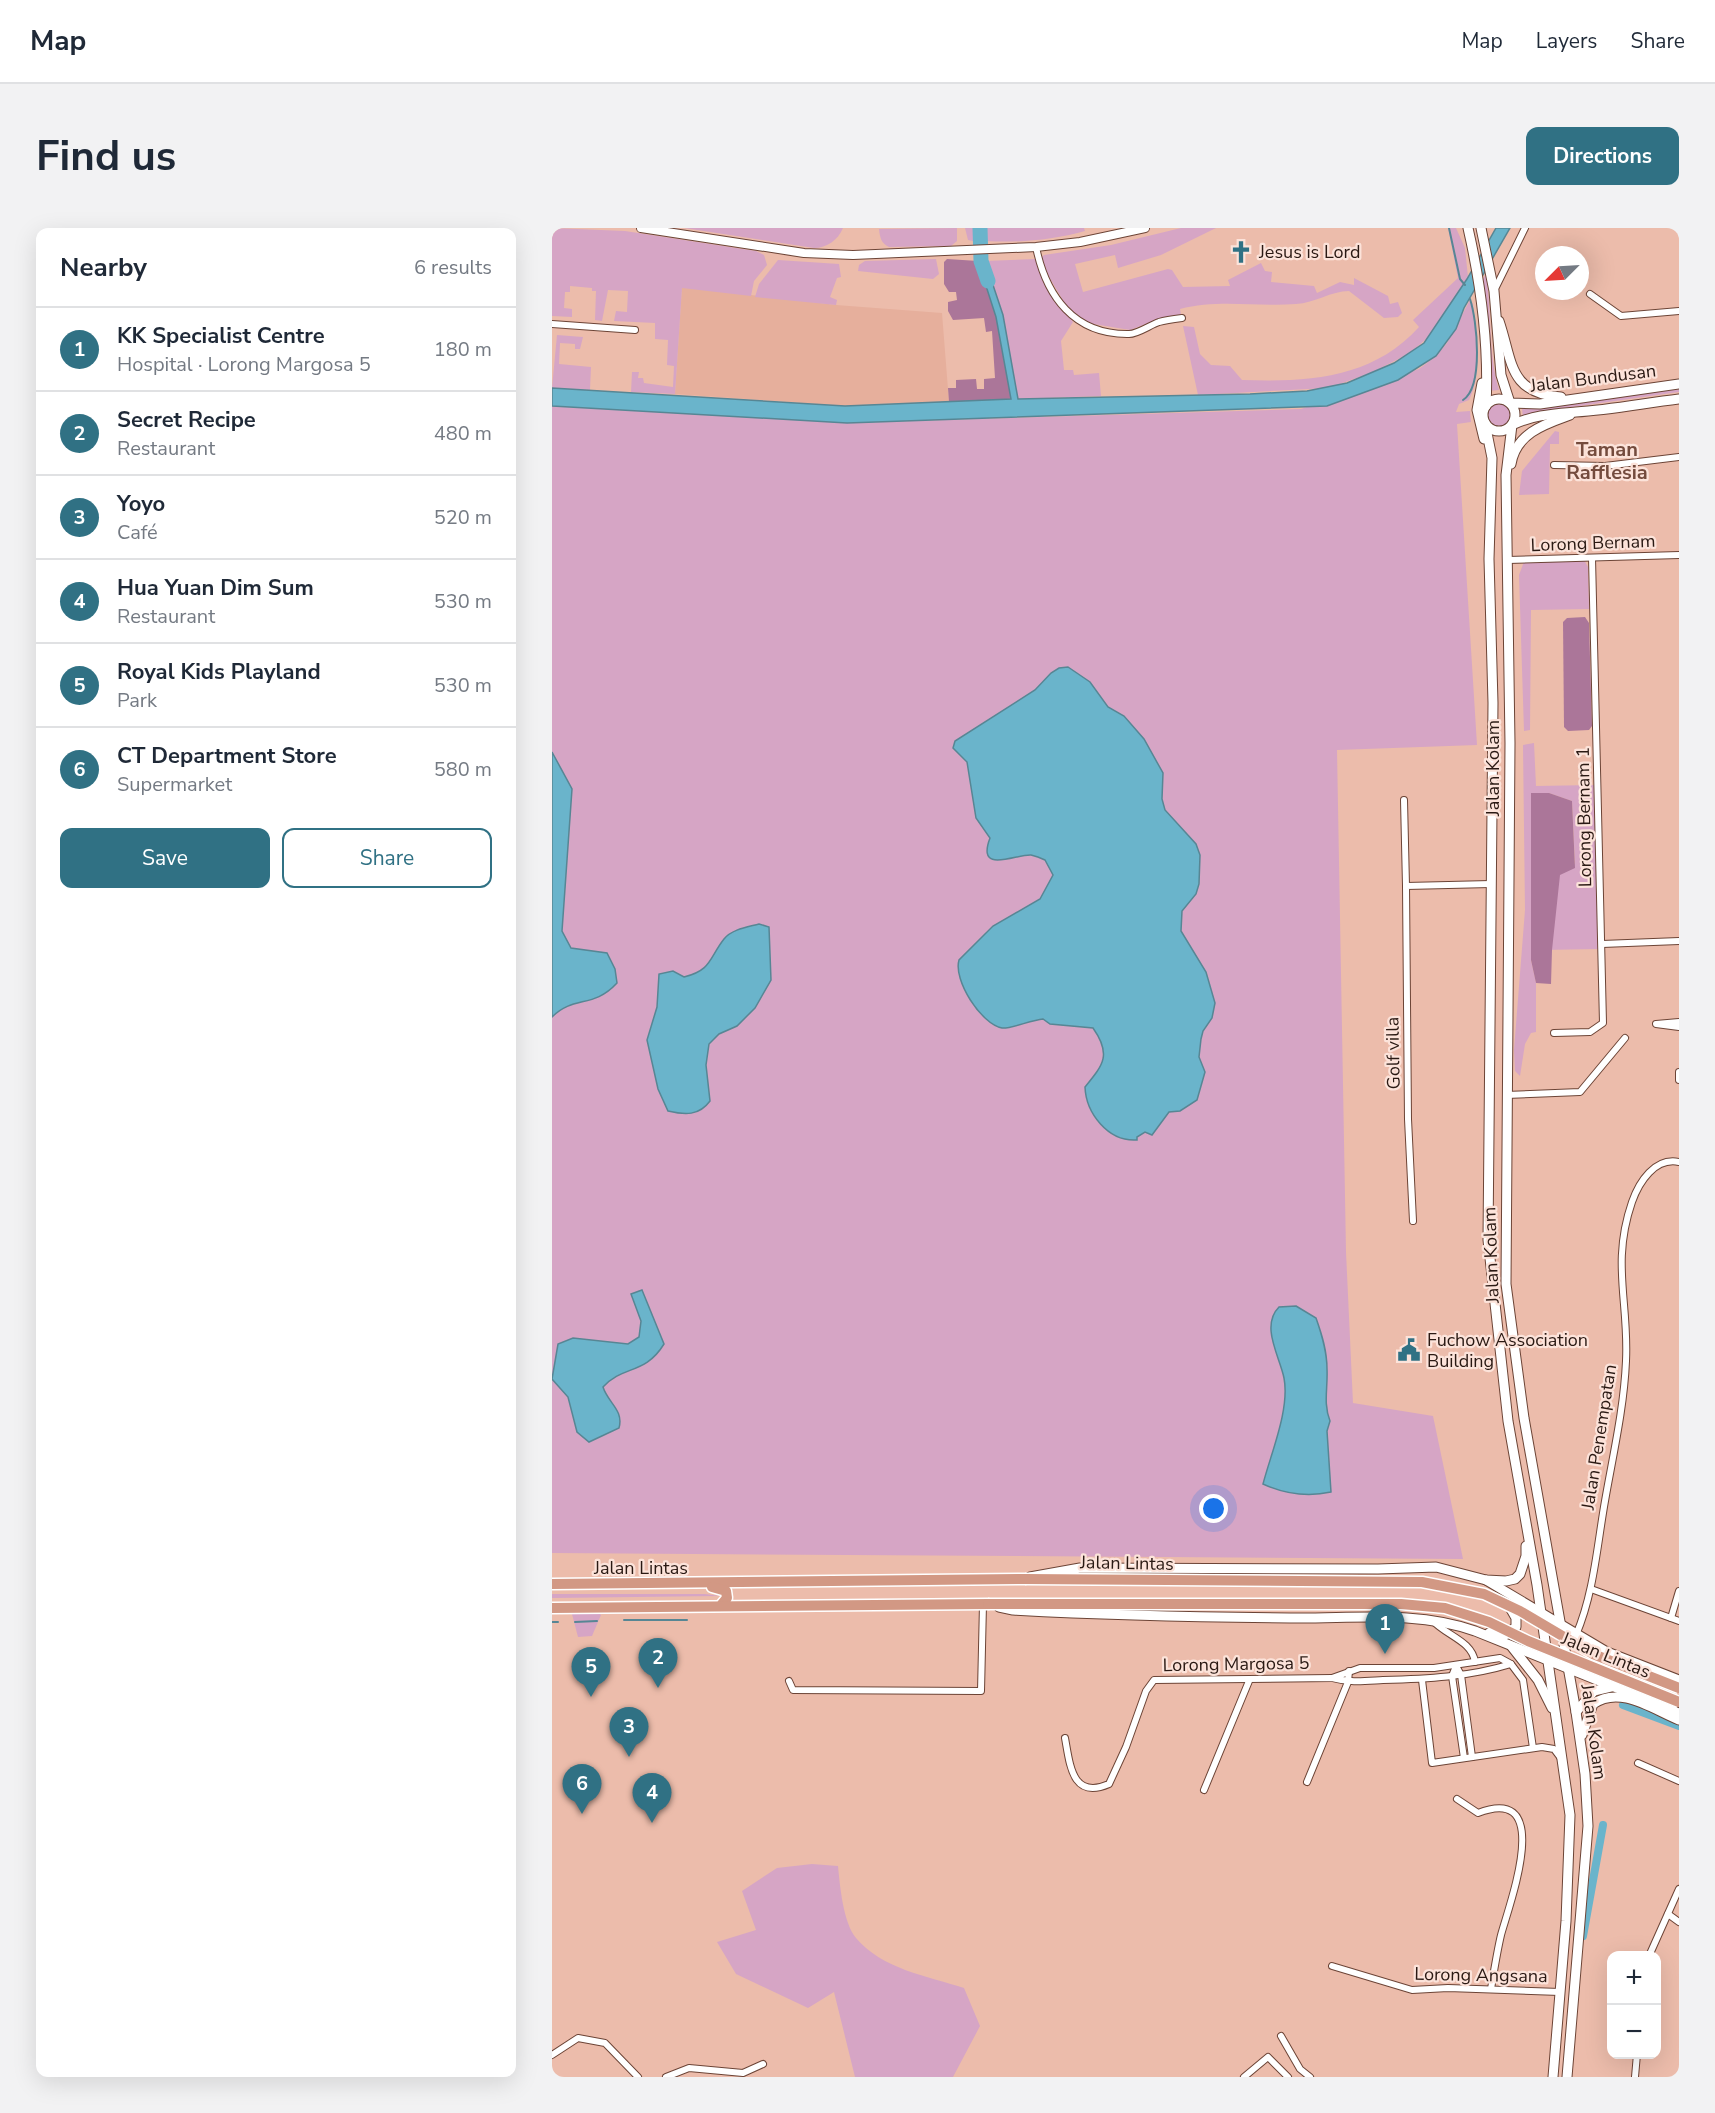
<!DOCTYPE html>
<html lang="en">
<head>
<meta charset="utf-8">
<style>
	:root { --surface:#fff; --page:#f2f2f3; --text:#1f2937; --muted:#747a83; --line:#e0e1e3; --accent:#307184 }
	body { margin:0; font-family:"Nunito Sans",sans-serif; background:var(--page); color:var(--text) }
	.controls { position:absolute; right:18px; bottom:18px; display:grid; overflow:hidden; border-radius:12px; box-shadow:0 6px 24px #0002 }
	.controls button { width:54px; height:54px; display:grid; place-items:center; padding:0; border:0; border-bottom:2px solid var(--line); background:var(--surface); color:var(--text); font:30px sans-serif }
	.compass { position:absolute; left:983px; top:18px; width:54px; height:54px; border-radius:50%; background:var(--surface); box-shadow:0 6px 24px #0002; rotate:246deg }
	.you { position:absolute; left:662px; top:1281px; width:21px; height:21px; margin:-15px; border:4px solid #fff; border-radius:50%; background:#1a73e8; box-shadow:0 0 0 9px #1a73e833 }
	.badge { display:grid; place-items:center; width:39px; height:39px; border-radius:50%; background:var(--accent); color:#fff; font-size:20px; font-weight:700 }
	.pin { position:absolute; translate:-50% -50px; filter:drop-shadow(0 2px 3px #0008) }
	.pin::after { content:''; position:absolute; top:32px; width:21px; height:18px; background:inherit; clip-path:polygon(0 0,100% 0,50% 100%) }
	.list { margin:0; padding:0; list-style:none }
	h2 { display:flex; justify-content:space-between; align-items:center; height:78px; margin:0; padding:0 24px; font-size:26px }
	h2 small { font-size:20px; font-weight:400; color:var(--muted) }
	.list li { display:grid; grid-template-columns:39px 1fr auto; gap:18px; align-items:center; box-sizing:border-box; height:84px; padding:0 24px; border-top:2px solid var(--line) }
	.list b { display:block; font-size:22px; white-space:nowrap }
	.list p { margin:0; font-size:20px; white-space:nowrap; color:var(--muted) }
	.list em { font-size:20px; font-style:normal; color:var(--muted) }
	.actions { display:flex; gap:12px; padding:18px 24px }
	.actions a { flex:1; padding:14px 0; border:2px solid var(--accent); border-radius:12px; text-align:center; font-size:21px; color:var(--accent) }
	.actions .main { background:var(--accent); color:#fff }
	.map { position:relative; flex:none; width:1127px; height:1849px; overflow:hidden; border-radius:12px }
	header { display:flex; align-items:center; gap:36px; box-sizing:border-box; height:84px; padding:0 30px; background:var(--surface); border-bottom:2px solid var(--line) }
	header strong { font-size:28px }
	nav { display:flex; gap:33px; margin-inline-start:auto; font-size:21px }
	.intro { display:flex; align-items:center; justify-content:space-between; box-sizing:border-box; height:144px; padding:0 36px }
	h1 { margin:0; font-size:42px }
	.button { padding:15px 27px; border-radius:12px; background:var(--accent); color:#fff; font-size:21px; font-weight:700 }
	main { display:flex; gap:36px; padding:0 36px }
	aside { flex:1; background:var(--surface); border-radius:12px; box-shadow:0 6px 24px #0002 }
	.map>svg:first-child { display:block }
</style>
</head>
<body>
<header>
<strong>Map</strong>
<nav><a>Map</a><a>Layers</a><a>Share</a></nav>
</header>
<div class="intro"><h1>Find us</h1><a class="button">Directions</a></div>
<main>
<aside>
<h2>Nearby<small>6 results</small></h2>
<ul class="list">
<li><span class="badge">1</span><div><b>KK Specialist Centre</b><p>Hospital · Lorong Margosa 5</p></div><em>180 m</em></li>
<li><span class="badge">2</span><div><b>Secret Recipe</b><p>Restaurant</p></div><em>480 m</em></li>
<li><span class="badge">3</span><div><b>Yoyo</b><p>Café</p></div><em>520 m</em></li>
<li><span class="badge">4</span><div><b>Hua Yuan Dim Sum</b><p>Restaurant</p></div><em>530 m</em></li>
<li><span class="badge">5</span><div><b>Royal Kids Playland</b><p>Park</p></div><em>530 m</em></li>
<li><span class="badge">6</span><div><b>CT Department Store</b><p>Supermarket</p></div><em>580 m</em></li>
</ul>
<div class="actions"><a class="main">Save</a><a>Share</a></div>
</aside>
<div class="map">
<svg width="1127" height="1849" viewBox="0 0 1127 1849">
	<rect width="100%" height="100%" fill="#ecbcab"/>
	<path fill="#e6af9c" d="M130 59 284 77 390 85 397 174 293 178 123 166Z"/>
	<g fill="#d6a5c5">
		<path d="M0 0 73 3 204 23 212 27 215 37 202 53 199 68 130 60 123 166 79 164 80 144H87L86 150H91L92 155 121 159 122 138 115 137 116 112 103 111V95L62 93 64 83 75 84 76 63 56 62 50 93 43 92 44 63H40V60L18 58V64H13L12 80 20 81V89L0 88Z"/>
		<path d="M132 0H291C286 12 275 20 262 20Z"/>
		<path d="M405 0V13L399 18 337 19C329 15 328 10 327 1Z"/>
		<path d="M413 0H425L426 14 416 12Z"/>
		<path d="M431 0H532L533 3C501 12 467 15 434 13Z"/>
		<path d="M629 0H664L609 27 566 40 563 27 523 36 531 64 616 41 620 42 631 59 678 58 676 52 709 35 713 43 720 44 719 54 762 58 765 65 788 54 802 57V50L836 68 838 76 846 74 850 85 846 89 832 90 797 63C779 63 763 75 744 76 705 79 665 71 628 81L629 87 607 91 578 102 529 94 516 81 490 37 488 31 492 27 559 17Z"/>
		<path d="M896 0H904L913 20 916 49 881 105 858 125 819 145 776 160 646 167 631 98 642 99 648 126 659 137 678 138 690 152C756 154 820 151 867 99L861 92 906 50Z"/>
		<path d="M384 31 387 46 381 51 306 43 307 37 313 33Z"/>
		<path d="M483 31 499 66 521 94 509 113 512 142H521L522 147 547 145 549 168 466 171 451 87 433 33Z"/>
		<path d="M226 32 287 36 289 49 285 50 278 69 285 72 284 77 203 69 207 56Z"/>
		<path d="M934 46C940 84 936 125 947 162L936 163 930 53Z"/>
		<path d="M918 72 921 76C924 107 931 144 917 172L907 176 904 184 918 183 919 194 905 196 925 517 785 522 794 1024 801 1175 881 1188 911 1331 0 1325V178L295 195 749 181 867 141 884 128 895 115Z"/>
		<path d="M5 107 31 109 28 121H23V116L8 115 7 136 39 139 38 162 0 160Z"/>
		<path d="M1127 161V164L992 183 971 191 970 180H992Z"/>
		<circle cx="947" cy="188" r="12"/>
		<path d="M1003 203 1007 204V216H998L997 266 967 267 970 243Z"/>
		<path d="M973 331 1032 332 1036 339 1037 381 979 382 978 502 972 503 967 347Z"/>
		<path d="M982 515 984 558 1043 557 1047 721 990 722 987 637 1023 636 1020 573 997 565H980L979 732 984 755V804L979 805 973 816 968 848 963 843 962 822 973 682 971 517Z"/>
		<path d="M0 1366H153L168 1368 0 1370Z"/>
		<path d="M47 1385 49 1387 40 1408 26 1409 20 1386Z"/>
		<path d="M260 1636 286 1638C288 1658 291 1694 304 1710 330 1741 375 1748 412 1760L428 1798 401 1849H303L282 1764 256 1780 184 1746 165 1714 204 1702 190 1663 225 1640Z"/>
	</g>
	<g fill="#ab7699">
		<path d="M395 31 426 33 444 89 459 171 397 174 396 160H404V152L424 151 425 161H432V151L443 150 440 103 434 104 432 90 401 92 396 83V74L405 72 404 64H397L392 56V34Z"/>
		<path d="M1033 389 1037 395 1040 498 1037 502 1016 503 1012 499 1011 394 1015 390Z"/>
		<path d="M979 565H997L1020 573 1023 640 1008 647 1000 722 999 756 984 755 979 732Z"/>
	</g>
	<g fill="#6ab4cb" stroke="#578694" stroke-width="1.5">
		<path d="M944 0H958L912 80 904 101 884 128 846 152 775 178 295 195 0 178V160L293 178 459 171 444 89 426 33H433L451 87 466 171 698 166 755 163 795 155 842 135 872 115 915 51Z"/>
		<path d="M516 439 538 454 556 479 572 488 592 511 611 545 610 571 613 582 644 616 648 627 647 656 644 666 630 683 629 703 654 744 663 775 660 790 651 803 649 811 647 829 653 844 645 872 628 883 617 884 600 907 593 904 585 909V912C556 914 534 885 533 859 551 837 560 827 541 800L498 796 491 791C479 792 459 801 450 800 429 796 401 752 407 732L441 698 488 671 501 647 493 632C489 630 484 628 479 627 464 626 424 647 438 610L424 590 415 534 401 520 403 513 483 462 499 445 507 440Z"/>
		<path d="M0 524 20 561 10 703 19 720 55 725 63 741 65 755C41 781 22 767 0 789Z"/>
		<path d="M207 696 217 699 219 752 203 780 185 798 167 806 157 816 154 837 158 873C147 888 133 887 116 883L106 861 95 812 105 779 107 746 121 743 132 749C160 742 157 730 172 711 180 701 196 699 207 696Z"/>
		<path d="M90 1062 112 1116C93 1147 71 1137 51 1159 56 1175 72 1182 67 1200L37 1214 25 1204 16 1169 0 1151 6 1116 21 1110 76 1116 87 1109 89 1093 79 1066Z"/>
		<path d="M744 1078 764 1090C770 1107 775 1123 775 1141 776 1160 771 1175 778 1193L775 1203 779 1264C756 1269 733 1266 711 1256 719 1225 738 1181 732 1150 728 1129 708 1098 727 1079Z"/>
	</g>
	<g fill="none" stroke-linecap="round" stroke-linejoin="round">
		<g stroke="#578694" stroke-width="2">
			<path d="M897 0 908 51 913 57"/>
			<path d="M911 172C932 158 925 92 918 71"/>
			<path d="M72 1392H135"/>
			<path d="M0 1394H6"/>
			<path d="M23 1394 45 1393"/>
		</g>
		<g stroke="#6ab4cb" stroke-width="8">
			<path d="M1071 1477 1127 1498"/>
			<path d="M1031 1708 1051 1597"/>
		</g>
		<path stroke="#6ab4cb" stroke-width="15" d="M428 0 429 33 436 53"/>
		<g stroke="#6c4436" stroke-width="8">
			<g id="minor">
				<path d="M484 19C494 68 522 107 577 106 586 106 598 97 607 94 614 92 622 91 630 90"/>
				<path d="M942 63 973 0"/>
				<path d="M1038 66 1069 88 1127 83"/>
				<path d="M0 96 83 102"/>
				<path d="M1002 237 1053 238 1127 229"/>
				<path d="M956 332 1127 327"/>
				<path d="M852 572 854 658"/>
				<path d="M1050 716 1127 713"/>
				<path d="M1127 794 1104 796 1127 799"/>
				<path d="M1002 805 1038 804 1051 795 1040 330"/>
				<path d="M1127 844V852"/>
				<path d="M954 867 1028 864 1073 810"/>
				<path d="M861 993 856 891 854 658 939 656"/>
				<path d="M1039 1361 1127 1393"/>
				<path d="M1119 1390 1127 1363"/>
				<path d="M881 1393C895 1408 920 1413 923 1434"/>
				<path d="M1024 1407C1042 1365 1045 1318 1053 1273 1061 1227 1072 1180 1074 1133 1077 1074 1059 1035 1080 974 1087 954 1103 929 1127 934"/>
				<path d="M904 1438 900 1448 912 1530"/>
				<path d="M904 1438 909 1447 920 1529"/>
				<path d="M780 1450 808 1440H882L948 1430 959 1436 971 1452 981 1520"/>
				<path d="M870 1452 880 1535 990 1519 1002 1521 1008 1529"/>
				<path d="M237 1453 241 1462 429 1463 431 1376"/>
				<path d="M513 1510C518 1537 520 1572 557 1556L574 1519 594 1463 602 1452 780 1450C798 1455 813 1453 831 1452 874 1451 917 1449 959 1436"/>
				<path d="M1086 1535 1127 1553"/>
				<path d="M755 1554 796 1454 797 1443"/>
				<path d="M652 1562 697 1453"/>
				<path d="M905 1571 926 1585C1003 1555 958 1674 949 1707 945 1724 942 1743 939 1761"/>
				<path d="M1116 1686 1127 1694"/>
				<path d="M1097 1728 1127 1661"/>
				<path d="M780 1738 860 1762 896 1760 1008 1764"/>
				<path d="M729 1808 748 1841 758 1849"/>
				<path d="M0 1827 26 1810 53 1815 86 1849"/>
				<path d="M114 1849 137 1840 191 1845 211 1836"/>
				<path d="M692 1849 716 1829 736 1849"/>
				<path d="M1083 1849 1085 1826"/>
			</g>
		</g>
		<g stroke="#6c4436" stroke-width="10">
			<path id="tertiary" d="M89 0 252 25 301 27 484 19 528 14 593 0"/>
		</g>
		<g stroke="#6c4436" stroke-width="11">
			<g id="secondary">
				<path d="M916 0C929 57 937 120 934 178"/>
				<path d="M929 0 942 63 949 147 958 175 988 176 1127 156"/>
				<path d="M947 93C961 134 956 165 1009 169"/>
				<path d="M930 155 925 182 932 211"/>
				<circle cx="947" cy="187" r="16"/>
				<path d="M933 195 940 230 937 331 941 475 936 1012 956 1193 985 1357 1018 1587 1014 1693 1001 1849"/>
				<path d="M959 236C964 205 993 196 1018 187"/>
				<path d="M478 1349 528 1340 826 1341 884 1339 934 1352 954 1353 963 1351 968 1346 974 1328V1318"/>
				<path d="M934 1352 1055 1424 1127 1452"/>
				<path d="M447 1379 461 1382C553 1387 646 1389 738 1390 799 1391 865 1382 923 1403L1127 1485"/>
				<path d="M937 1405 953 1407 964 1399V1390L956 1376"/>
				<path d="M960 1419 986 1452 1000 1480"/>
				<path d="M1024 1484 1042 1463 1063 1458"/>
				<path d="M1030 1507 1041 1476C1068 1457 1100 1481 1127 1492"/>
				<path d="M1015 1849 1036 1598 1033 1546 1024 1484 972 1190 954 1056 958 515 954 247 960 197C981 187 1001 186 1024 184 1058 182 1093 175 1127 171"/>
			</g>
		</g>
		<g stroke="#fff" stroke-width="13">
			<g id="trunk">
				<path d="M0 1356 473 1351"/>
				<path d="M160 1359 174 1363 175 1370 170 1376"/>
				<path d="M0 1380 436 1376"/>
			</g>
		</g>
		<use href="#minor" stroke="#fff" stroke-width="6"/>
		<use href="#tertiary" stroke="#fff" stroke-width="8"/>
		<use href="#secondary" stroke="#fff" stroke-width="9"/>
		<use href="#trunk" stroke="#d29884" stroke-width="10"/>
		<g stroke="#fff" stroke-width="13" stroke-linecap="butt">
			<g id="trunk-bridge">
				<path d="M473 1351 870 1354 932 1366 968 1383 1041 1426 1127 1460"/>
				<path d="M436 1376H849L893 1380 937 1394 976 1413 1127 1474"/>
			</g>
		</g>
		<use href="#trunk-bridge" stroke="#d29884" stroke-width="10"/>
	</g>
	<defs>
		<g id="church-bare" transform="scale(1.8)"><path d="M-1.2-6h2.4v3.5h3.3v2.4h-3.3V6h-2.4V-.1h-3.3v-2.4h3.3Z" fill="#307184" stroke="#fce3da" stroke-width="2.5" paint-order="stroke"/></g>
		<g id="civic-bare" transform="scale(1.8)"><path d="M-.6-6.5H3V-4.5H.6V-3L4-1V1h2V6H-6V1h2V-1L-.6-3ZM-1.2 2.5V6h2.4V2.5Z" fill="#307184" stroke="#fce3da" stroke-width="2.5" paint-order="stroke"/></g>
	</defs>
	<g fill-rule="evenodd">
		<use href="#church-bare" x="689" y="24"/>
		<use href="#civic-bare" x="857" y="1122"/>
	</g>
	<g text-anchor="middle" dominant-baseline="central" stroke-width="4.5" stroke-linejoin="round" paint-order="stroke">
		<g font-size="18" fill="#2a1913" stroke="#fce3da" text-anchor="start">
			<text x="707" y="24">Jesus is Lord</text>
			<text x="875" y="1112">Fuchow Association<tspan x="875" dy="21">Building</tspan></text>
		</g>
		<g font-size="18" fill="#2a1913" stroke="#fce3da">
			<text transform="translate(1041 150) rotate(-7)">Jalan Bundusan</text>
			<text transform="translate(1041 315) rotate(-2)">Lorong Bernam</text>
			<text transform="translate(941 540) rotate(-90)">Jalan Kolam</text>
			<text transform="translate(1032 589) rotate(-91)">Lorong Bernam 1</text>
			<text transform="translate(841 825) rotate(-91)">Golf villa</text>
			<text transform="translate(939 1027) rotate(-92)">Jalan Kolam</text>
			<text transform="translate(1047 1209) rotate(-81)">Jalan Penempatan</text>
			<text transform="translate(575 1335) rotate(1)">Jalan Lintas</text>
			<text x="89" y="1340">Jalan Lintas</text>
			<text transform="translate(1054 1427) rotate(22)">Jalan Lintas</text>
			<text transform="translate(684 1436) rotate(-1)">Lorong Margosa 5</text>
			<text transform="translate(1042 1504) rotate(82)">Jalan Kolam</text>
			<text transform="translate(929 1747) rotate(1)">Lorong Angsana</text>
		</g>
		<g font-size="20" font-weight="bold" fill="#744b3d" stroke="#fce3da">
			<text x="1055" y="221">Taman<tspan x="1055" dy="23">Rafflesia</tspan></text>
		</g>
	</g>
</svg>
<div class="controls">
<button>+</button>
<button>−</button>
</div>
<svg class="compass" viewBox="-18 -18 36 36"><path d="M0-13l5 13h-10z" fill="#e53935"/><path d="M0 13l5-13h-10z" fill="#747a83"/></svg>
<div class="you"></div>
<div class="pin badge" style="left:833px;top:1426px">1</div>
<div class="pin badge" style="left:106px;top:1460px">2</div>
<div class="pin badge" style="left:77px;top:1529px">3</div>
<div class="pin badge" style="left:100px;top:1595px">4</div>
<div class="pin badge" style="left:39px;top:1469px">5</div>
<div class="pin badge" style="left:30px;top:1586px">6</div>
</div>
</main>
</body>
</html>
